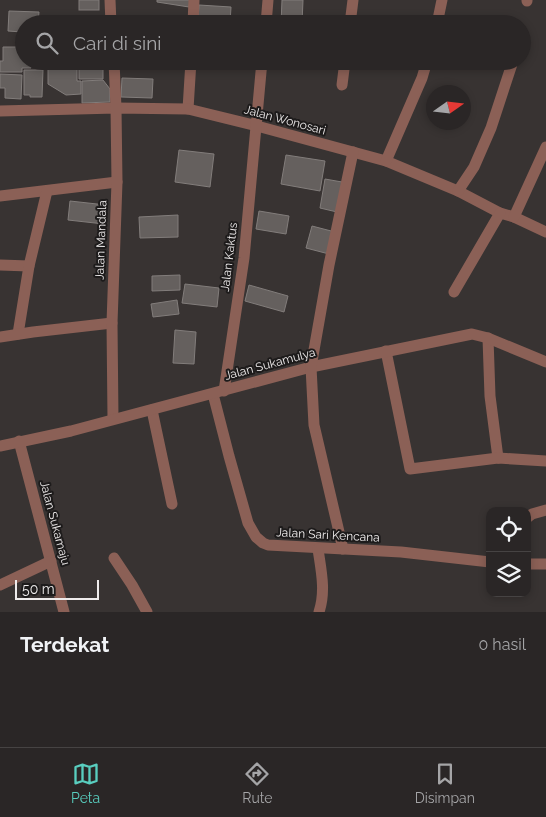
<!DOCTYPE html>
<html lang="id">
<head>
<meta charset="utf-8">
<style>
	:root { --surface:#2a2626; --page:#322e2e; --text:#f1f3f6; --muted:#a5a5a7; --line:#464343; --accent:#59cebf }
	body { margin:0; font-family:Raleway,sans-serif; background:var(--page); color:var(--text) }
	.controls { position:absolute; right:15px; bottom:15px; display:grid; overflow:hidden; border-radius:10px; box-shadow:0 2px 8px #0003 }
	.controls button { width:45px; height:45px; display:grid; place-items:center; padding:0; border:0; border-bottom:1px solid var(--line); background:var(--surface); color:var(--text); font:25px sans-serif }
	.compass { position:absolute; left:426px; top:85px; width:45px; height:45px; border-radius:50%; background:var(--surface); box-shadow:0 2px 8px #0003; rotate:76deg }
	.scale { position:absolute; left:15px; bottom:12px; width:84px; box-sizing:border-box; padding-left:5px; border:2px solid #eeebeb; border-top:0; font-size:14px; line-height:18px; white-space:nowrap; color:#eeebeb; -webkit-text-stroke:4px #1d1b1b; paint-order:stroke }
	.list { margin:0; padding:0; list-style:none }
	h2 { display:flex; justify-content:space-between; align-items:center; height:65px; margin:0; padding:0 20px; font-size:21px }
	h2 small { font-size:16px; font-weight:400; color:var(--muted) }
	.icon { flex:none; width:28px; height:28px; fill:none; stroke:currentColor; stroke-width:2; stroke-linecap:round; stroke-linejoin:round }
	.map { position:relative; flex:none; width:546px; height:612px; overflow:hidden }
	.search { position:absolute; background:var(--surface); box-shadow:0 2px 8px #0003; left:15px; right:15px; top:15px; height:55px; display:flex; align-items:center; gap:12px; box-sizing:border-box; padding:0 18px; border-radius:28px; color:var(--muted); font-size:19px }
	.sheet { height:135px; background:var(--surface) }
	nav { display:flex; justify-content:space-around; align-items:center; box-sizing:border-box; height:70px; border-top:1px solid var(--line); background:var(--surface); font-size:14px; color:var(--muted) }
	nav a { display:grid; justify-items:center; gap:2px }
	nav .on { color:var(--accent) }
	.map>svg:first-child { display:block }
</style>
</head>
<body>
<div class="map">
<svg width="546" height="612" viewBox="0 0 546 612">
	<rect width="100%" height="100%" fill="#383332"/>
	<g fill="#65605e" stroke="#827d7b">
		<rect x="79" y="0" width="20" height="10"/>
		<path d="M157 0H190L189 7 157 2Z"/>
		<path d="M282 0H303L302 24H281Z"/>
		<path d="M199 5 231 7 230 23 198 21Z"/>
		<path d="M9 11 39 12 38 24H24V38L21 37 22 32 8 31Z"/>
		<path d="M48 20 83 21V24H48Z"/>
		<rect x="20" y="39" width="4" height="8"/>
		<path d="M3 47H20V57H24V61H31V68H22V72H0V61H3Z"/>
		<path d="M51 61H70V64L51 65Z"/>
		<path d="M78 61H105V64L78 65Z"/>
		<rect x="293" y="61" width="20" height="6"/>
		<path d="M103 65V79H79V66Z"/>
		<path d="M77 67V81H81V94L66 95 48 84V68Z"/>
		<path d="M24 70H43L42 97H30V95H24Z"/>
		<path d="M0 74 22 75 21 99 5 98V88H0Z"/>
		<path d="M122 78 153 79 152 98 121 97Z"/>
		<path d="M103 80 110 89V102L82 103V81Z"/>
		<path d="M179 150 214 154 210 187 175 182Z"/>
		<path d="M286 155 325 161 320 191 281 184Z"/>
		<path d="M325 179 342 182 337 212 320 208Z"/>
		<path d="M70 201 106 205 104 224 68 220Z"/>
		<path d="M259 211 289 216 286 234 256 229Z"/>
		<path d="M178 215V237L140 238 139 217Z"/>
		<path d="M312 226 335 232 329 254 306 248Z"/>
		<path d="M180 275V290L152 291V276Z"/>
		<path d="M185 284 219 288 217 307 182 303Z"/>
		<path d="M249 285 288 296 284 312 245 301Z"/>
		<path d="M177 300 179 314 153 317 151 304Z"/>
		<path d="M175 330 196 332 194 364 173 363Z"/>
	</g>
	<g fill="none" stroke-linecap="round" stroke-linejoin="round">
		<g stroke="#8b6056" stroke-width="11">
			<path d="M110 0 111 24"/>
			<path d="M527 1V0"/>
			<path d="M193 24 194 0"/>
			<path d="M266 24 268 0"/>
			<path d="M350 24 353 0"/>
			<path d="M437 24 442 0"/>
			<path d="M342 85 345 61"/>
			<path d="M188 109 191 61"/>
			<path d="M0 111 116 108 188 109 257 126 386 161 458 191 500 213 514 217 546 232"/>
			<path d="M386 161 422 78 427 61"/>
			<path d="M458 191 474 167 491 128 513 61"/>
			<path d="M0 196 117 182"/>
			<path d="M514 217 546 147"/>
			<path d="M0 265 29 266"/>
			<path d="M454 292 500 213"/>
			<path d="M18 334 29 266 47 191"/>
			<path d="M0 337 33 332 112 323"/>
			<path d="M488 338 490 396 498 458"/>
			<path d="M386 351 410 469 498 458 546 461"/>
			<path d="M224 391 244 258 262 61"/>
			<path d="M213 394 229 456 248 523 256 537 263 543 268 545 401 552 490 562"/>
			<path d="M152 410 172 504"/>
			<path d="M113 419 112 323 117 182 116 108 114 61"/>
			<path d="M19 441 64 612"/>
			<path d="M0 446 71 431 311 367 472 334 488 338 546 362"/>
			<path d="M527 518 532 514 546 510"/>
			<path d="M318 549C321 570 326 591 319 612"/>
			<path d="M343 549 314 425 311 367 329 265 353 152"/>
			<path d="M114 558 132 585 147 612"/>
			<path d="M527 564H546"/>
			<path d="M0 585 51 561"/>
		</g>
	</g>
	<g text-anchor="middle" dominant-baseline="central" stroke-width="4" stroke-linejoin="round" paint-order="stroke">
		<g font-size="12" fill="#eeebeb" stroke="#1d1b1b">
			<text transform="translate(285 120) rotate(15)">Jalan Wonosari</text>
			<text transform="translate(101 240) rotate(-88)">Jalan Mandala</text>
			<text transform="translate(229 257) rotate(-83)">Jalan Kaktus</text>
			<text transform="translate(270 364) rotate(-15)">Jalan Sukamulya</text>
			<text transform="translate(55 523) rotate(75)">Jalan Sukamaju</text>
			<text transform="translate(328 535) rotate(3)">Jalan Sari Kencana</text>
		</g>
	</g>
</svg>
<div class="controls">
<button><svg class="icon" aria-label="locate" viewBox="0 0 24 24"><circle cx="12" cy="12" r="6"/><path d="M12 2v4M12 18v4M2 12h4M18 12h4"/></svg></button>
<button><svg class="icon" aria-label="layers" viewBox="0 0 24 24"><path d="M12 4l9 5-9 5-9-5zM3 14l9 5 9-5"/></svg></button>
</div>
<svg class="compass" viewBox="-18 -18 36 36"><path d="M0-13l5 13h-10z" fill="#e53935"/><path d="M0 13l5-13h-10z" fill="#a5a5a7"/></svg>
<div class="scale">50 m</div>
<div class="search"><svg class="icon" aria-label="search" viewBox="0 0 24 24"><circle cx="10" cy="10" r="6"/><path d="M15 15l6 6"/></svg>Cari di sini</div>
</div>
<section class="sheet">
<h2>Terdekat<small>0 hasil</small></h2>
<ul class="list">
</ul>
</section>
<nav>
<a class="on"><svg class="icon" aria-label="map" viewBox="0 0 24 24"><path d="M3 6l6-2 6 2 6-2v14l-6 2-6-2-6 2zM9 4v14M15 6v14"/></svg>Peta</a>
<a><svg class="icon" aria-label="directions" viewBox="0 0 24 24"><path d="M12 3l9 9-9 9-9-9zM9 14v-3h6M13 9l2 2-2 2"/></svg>Rute</a>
<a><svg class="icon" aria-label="saved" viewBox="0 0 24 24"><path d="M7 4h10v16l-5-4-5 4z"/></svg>Disimpan</a>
</nav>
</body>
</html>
